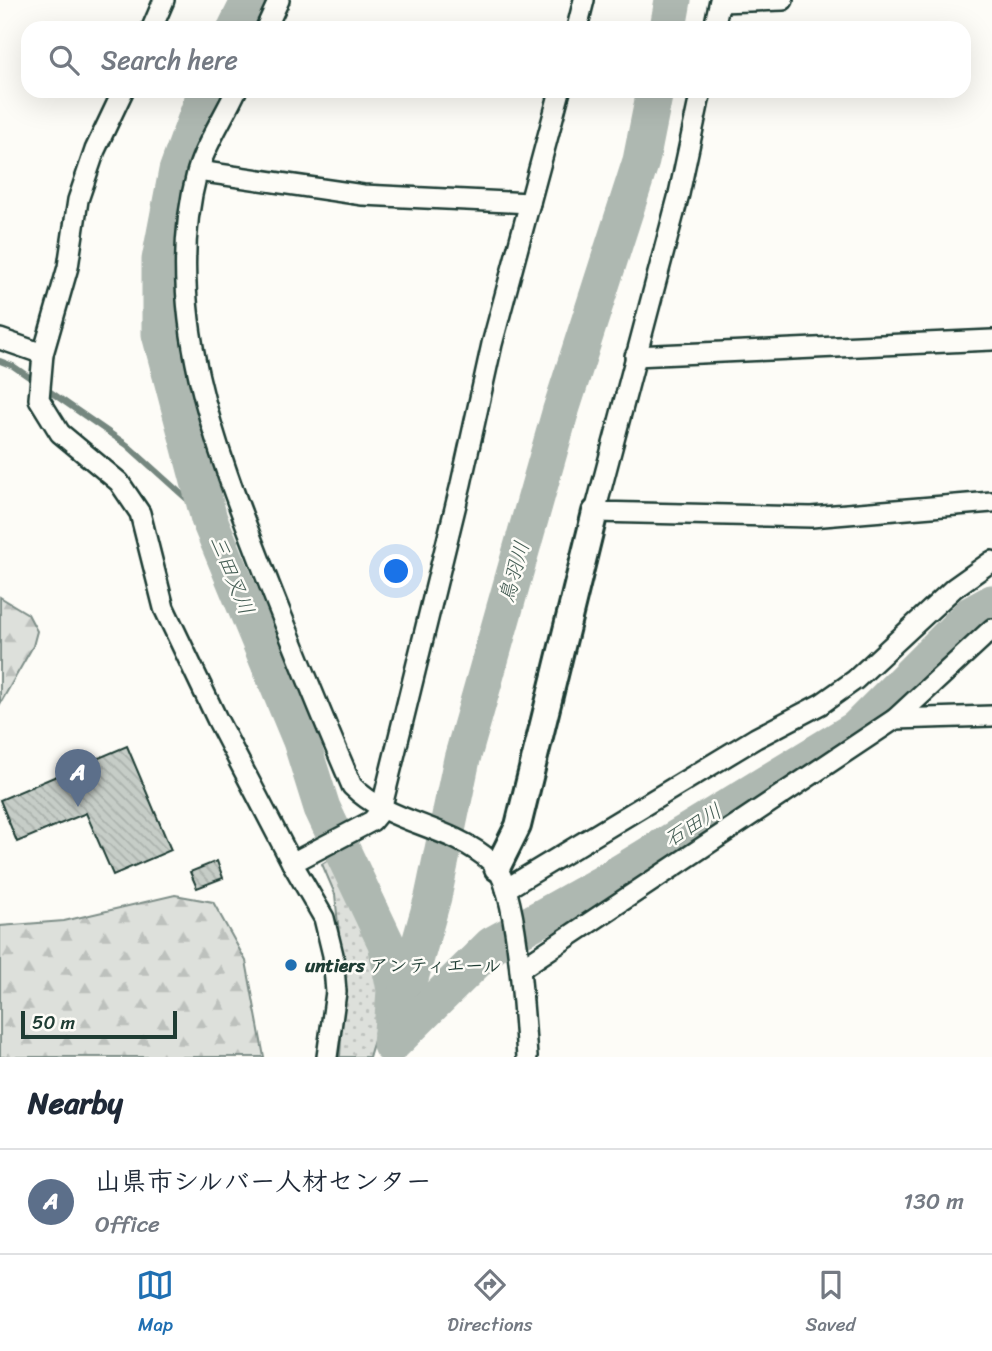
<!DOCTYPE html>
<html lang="en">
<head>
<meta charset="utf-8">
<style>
	:root { --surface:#fff; --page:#f6f6f7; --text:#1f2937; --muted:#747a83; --line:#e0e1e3; --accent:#1f6fb2 }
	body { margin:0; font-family:Sriracha,"Klee One",sans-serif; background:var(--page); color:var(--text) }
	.scale { position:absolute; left:21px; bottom:18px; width:156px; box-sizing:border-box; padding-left:7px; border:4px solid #1f3d34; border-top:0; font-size:19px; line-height:24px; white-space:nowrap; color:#1f3d34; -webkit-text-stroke:5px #fdfcf7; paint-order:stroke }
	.you { position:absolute; left:397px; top:572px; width:24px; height:24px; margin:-18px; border:5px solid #fff; border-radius:50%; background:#1a73e8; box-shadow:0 0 0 10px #1a73e833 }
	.badge { display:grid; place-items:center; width:46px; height:46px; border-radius:50%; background:var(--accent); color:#fff; font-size:23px; font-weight:700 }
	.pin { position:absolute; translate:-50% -58px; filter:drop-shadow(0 2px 4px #0008) }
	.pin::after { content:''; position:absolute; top:37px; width:24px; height:21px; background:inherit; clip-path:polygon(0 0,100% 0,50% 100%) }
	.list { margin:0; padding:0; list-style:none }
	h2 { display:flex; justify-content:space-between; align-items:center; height:91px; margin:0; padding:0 28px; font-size:30px }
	h2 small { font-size:23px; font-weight:400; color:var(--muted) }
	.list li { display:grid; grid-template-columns:46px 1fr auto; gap:21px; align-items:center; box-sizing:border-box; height:105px; padding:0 28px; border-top:2px solid var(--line) }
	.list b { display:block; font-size:26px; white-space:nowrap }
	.list p { margin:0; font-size:23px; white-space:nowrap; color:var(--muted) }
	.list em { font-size:23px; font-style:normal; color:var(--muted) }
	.icon { flex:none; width:38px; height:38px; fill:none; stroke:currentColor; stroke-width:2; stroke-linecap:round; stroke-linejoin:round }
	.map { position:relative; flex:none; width:992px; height:1057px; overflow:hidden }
	.search { position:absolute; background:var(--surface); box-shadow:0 7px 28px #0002; left:21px; right:21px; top:21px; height:77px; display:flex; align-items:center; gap:18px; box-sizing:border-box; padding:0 24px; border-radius:21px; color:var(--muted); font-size:26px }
	.sheet { height:196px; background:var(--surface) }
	nav { display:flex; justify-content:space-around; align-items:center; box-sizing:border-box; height:98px; border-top:2px solid var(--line); background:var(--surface); font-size:19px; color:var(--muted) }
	nav a { display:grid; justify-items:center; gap:4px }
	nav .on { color:var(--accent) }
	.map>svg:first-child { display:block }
</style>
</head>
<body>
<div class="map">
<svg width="992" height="1057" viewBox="0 0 992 1057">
	<defs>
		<pattern id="grass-dots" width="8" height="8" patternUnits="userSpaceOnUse" patternTransform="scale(1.75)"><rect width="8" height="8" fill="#dde0db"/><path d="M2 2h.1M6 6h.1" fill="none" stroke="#bdc1bd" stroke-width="1.8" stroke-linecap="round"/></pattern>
		<pattern id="forest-firs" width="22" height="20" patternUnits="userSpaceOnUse" patternTransform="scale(1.75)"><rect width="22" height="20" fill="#dde0db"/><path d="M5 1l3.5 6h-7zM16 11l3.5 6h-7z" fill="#bdc1bd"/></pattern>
		<pattern id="building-back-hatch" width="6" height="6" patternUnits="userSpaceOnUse" patternTransform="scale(1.75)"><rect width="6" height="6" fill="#c6cdc7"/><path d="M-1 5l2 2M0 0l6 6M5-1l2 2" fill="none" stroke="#aab1ac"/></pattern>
	</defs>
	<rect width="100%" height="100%" fill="#fdfcf7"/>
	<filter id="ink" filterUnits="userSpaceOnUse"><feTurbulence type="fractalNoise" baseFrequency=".0143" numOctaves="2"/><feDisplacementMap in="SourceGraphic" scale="14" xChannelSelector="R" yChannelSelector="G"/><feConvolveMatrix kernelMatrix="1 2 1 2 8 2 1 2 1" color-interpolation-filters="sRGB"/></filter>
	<g filter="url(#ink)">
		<path fill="url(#grass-dots)" stroke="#7e8e88" stroke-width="2" d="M335 856C359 902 390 955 382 1010 380 1025 373 1042 369 1057H340L344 986 335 894 322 864Z"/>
		<g fill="url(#forest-firs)" stroke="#7e8e88" stroke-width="2">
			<path d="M0 597 28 614 37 631 33 646 0 704Z"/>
			<path d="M175 895 213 902 246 961 264 1057H0V926L64 921Z"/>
		</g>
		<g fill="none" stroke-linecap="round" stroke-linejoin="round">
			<path stroke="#75877f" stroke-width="6" d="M0 361 13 366 127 445 209 519"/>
			<g stroke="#aeb8b1" stroke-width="37">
				<path d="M236 28 250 0"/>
				<path d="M668 28 673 0"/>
				<path d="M206 91 177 171 160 260V334L209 519 301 741 322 808 386 943 395 990 391 1045"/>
				<path d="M402 1007 433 897 462 759 560 413 641 161 655 91"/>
				<path d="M394 1042 492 945 600 885 856 729 970 615 992 603"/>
			</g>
		</g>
		<g fill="url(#building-back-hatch)" stroke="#1f3d34" stroke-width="2">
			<path d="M127 746 171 850 113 875 86 813 17 842 0 800Z"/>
			<path d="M217 861 223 878 197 888 190 872Z"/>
		</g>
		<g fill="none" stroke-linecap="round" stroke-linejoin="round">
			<g stroke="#1f3d34" stroke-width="24">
				<g id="minor">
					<path d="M720 2 783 0"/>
					<path d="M152 28 164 0"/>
					<path d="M266 28 279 0"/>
					<path d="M577 28 584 0"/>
					<path d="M714 28 720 0"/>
					<path d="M123 91 95 150 78 200 68 267 43 354 39 399 60 433 119 482 140 513 164 608 217 719 292 863 324 918 333 955 336 992 327 1057"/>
					<path d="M236 91C224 117 205 145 197 173 160 313 219 456 269 584 296 652 323 719 352 786 381 815 420 822 456 839 469 845 487 856 496 867 518 895 524 1017 527 1057"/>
					<path d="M701 91 679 194 595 512 811 517 992 502"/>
					<path d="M198 171 363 195 530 203"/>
					<path d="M0 339 43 354"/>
					<path d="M635 356 992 340"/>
					<path d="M895 719 992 716"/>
					<path d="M292 863 372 821 381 810 461 484 492 344 560 91"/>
					<path d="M506 889 756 738 821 704 855 680 954 588 992 561"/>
					<path d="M520 969 895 719 992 629"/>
				</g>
			</g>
			<g stroke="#1f3d34" stroke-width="30">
				<path id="tertiary" d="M497 868 518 826 595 512"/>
			</g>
			<use href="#minor" stroke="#fdfcf7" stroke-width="19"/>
			<use href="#tertiary" stroke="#fdfcf7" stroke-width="24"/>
		</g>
	</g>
	<circle fill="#1f6fb2" stroke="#fdfcf7" stroke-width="2.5" cx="291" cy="965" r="7"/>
	<g text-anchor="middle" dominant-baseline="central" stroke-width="5" stroke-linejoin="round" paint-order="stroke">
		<g font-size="19" font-weight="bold" fill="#1f3d34" stroke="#fdfcf7" text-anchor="start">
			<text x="305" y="965">untiers アンティエール</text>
		</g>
		<g font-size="21" font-style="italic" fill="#435c53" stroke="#fdfcf7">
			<text transform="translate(514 572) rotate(-74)">鳥羽川</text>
			<text transform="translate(232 575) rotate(68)">三田叉川</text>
			<text transform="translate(693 825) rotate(-31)">石田川</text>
		</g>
	</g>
</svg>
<div class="scale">50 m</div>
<div class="you"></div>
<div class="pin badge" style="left:78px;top:807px;background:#5c6f8a">A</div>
<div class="search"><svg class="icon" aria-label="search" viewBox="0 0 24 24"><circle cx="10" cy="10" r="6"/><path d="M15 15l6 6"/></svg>Search here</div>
</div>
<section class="sheet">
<h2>Nearby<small></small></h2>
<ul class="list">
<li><span class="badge" style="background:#5c6f8a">A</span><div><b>山県市シルバー人材センター</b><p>Office</p></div><em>130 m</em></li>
</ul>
</section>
<nav>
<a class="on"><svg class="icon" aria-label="map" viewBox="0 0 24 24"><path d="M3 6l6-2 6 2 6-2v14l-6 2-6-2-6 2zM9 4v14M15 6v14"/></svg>Map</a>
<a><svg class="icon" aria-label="directions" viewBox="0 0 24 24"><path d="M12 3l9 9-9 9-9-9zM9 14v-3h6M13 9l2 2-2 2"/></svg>Directions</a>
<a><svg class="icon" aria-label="saved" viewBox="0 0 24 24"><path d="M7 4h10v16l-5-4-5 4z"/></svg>Saved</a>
</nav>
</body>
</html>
